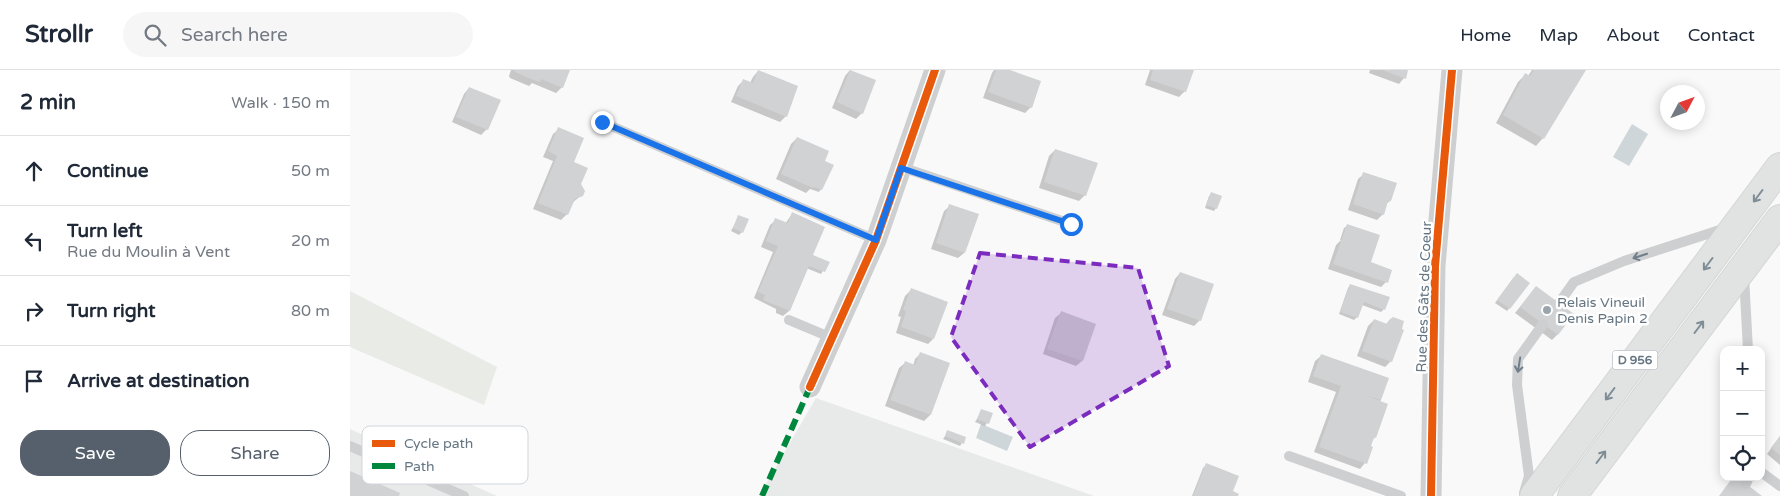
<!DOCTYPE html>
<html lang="en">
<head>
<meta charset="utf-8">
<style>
	:root { --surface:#fff; --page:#f6f6f7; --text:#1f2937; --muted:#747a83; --line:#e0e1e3; --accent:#56606c }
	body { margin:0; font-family:"Varela Round",sans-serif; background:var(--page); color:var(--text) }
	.controls { position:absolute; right:15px; bottom:15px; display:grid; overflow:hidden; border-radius:10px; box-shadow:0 2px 12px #0003 }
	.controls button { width:45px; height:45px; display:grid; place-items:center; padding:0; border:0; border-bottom:1px solid var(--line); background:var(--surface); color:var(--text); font:25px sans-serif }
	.compass { position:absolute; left:1310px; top:15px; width:45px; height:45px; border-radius:50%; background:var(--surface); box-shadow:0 2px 12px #0003; rotate:49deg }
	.stop { position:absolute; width:15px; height:15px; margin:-11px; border:4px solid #1a73e8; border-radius:50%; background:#fff }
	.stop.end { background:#1a73e8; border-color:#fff; box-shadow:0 1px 5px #0008 }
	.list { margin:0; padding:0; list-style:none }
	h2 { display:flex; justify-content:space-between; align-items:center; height:65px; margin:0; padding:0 20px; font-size:21px }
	h2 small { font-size:16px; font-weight:400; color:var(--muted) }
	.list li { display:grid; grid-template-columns:32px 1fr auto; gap:15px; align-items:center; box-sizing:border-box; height:70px; padding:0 20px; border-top:1px solid var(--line) }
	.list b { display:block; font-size:19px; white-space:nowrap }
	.list p { margin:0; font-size:16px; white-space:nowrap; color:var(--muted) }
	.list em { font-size:16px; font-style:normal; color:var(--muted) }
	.actions { display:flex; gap:10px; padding:15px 20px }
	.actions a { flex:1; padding:11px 0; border:1px solid var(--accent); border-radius:20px; text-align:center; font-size:18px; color:var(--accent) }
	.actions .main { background:var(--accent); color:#fff }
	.icon { flex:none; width:28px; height:28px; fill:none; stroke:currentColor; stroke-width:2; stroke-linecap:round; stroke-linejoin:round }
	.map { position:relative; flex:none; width:1430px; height:426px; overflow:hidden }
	header { display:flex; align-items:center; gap:30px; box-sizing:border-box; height:70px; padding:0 25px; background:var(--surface); border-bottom:1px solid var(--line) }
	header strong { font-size:24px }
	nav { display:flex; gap:28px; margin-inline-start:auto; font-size:18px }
	.search { width:350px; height:45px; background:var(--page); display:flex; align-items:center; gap:12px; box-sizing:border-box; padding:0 18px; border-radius:28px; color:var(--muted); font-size:19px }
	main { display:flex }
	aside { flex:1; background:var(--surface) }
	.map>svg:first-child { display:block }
</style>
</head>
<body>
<header>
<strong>Strollr</strong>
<div class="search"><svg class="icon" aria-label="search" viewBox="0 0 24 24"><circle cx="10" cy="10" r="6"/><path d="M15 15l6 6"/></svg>Search here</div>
<nav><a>Home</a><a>Map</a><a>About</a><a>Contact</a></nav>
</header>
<main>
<aside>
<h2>2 min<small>Walk · 150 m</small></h2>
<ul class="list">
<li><svg class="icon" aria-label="ahead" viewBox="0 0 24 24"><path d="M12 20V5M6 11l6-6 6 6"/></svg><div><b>Continue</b></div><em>50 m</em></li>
<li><svg class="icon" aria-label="left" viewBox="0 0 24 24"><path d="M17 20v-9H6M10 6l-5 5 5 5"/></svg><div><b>Turn left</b><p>Rue du Moulin à Vent</p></div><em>20 m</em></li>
<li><svg class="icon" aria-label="right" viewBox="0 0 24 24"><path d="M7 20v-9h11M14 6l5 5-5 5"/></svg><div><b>Turn right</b></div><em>80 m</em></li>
<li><svg class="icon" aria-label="arrive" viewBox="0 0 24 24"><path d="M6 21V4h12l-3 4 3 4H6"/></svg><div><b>Arrive at destination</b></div></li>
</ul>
<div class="actions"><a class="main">Save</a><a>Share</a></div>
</aside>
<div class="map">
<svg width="1430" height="426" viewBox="0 0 1430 426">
	<rect width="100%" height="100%" fill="#f9f9f9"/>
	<g fill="#e8e9e9">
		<path d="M466 328 744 426H409Z"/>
		<path d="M0 359 80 396 147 426H0Z"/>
	</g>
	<path fill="#e8ebe6" d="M0 221 147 297 134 335 0 277Z"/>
	<g fill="#ced6d9">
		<path d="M1282 54 1298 64 1279 96 1263 87Z"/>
		<path d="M631 354 663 367 657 381 626 368Z"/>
	</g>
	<g fill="#0003">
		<path d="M161 0H219L212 17 206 23 182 13 179 16 160 8 159 6Z"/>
		<path d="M500 0 512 43 506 49 482 38 495 6Z"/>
		<path d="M644 0H656L681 37 675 43 633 28 642 3Z"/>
		<path d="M800 0H843L835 21 829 27 795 15Z"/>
		<path d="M1020 0H1057L1054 8 1049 14 1019 3Z"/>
		<path d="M1182 0H1234L1193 68 1186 76 1146 53 1168 12 1176 4 1178 6Z"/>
		<path d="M408 1 436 46 430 52 381 32 388 16 394 10 400 13 403 7Z"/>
		<path d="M119 18 137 59 131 65 102 52 114 24Z"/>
		<path d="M209 59 230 114 232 125 222 133 217 144 211 150 183 139 203 91 193 87 203 64Z"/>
		<path d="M447 68 471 97V119L469 122 460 119 456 123 426 109 441 74Z"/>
		<path d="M705 80 735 125 729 131 689 118 699 86Z"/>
		<path d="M1014 104 1040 131 1036 134 1033 144 1027 150 998 140 1008 109Z"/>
		<path d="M861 124 866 138 864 141 855 138 859 126Z"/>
		<path d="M600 136 627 145 614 183 608 188 581 179 594 141Z"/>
		<path d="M442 144 460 190 478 193 471 204 456 198 439 241 433 246 426 243V239L404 228 423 182 411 177 420 155 426 150 435 154Z"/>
		<path d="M389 146 392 162 389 165 381 161Z"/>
		<path d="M997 156 1019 193 1037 211 1031 217 978 199 986 175 991 170H990L994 158Z"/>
		<path d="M830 203 850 250 844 256 812 245 825 209Z"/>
		<path d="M1164 207 1179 213 1157 241 1145 233Z"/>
		<path d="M1000 215 1034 239 1031 242 1012 235 1007 247 1004 250 989 244 998 218Z"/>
		<path d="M1186 217 1208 264 1202 270 1165 243Z"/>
		<path d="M561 220 583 269 578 274 546 263 551 247 548 246 555 226Z"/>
		<path d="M711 243 732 291 726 296 693 284 705 248Z"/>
		<path d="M1024 250 1036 254 1039 251 1041 291 1035 297 1007 286 1018 256Z"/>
		<path d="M571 283 599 294 580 345 574 351 535 336 549 298 555 293 563 296 565 289Z"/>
		<path d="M971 286 1038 309 1030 332 1025 367 1022 371 1015 393 1010 399 964 382 986 322 958 312 965 291Z"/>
		<path d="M632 341 637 353 635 356 625 352Z"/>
		<path d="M598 362 612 373 610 376 593 369Z"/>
		<path d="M1430 366V395L1417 384Z"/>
		<path d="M856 395 880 426H842L853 398Z"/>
	</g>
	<g fill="#d0d2d3">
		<path d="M164 0H220L213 18 191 9 190 12 186 11 165 2Z"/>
		<path d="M408 0 448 16 437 47 386 26 393 9 403 13Z"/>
		<path d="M500 0 526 10 513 44 487 32Z"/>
		<path d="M646 0H660L691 11 682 38 638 22Z"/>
		<path d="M803 0H844L836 22 800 10Z"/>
		<path d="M1032 0H1058L1056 9Z"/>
		<path d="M1184 0H1236L1194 69 1153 45 1175 3 1180 6Z"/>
		<path d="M119 17 151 30 138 60 106 47Z"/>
		<path d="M208 57 234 68 224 92 238 98 231 114 235 121 233 126 225 129 218 145 188 133 207 86 198 81Z"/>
		<path d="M447 67 479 81 475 91 484 95 472 120 464 117 463 118 431 104Z"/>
		<path d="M705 79 748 93 736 126 694 112Z"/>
		<path d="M1013 102 1047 113 1041 131H1038L1034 145 1003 134Z"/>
		<path d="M861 122 872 126 867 139 856 135Z"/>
		<path d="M599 134 629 144 615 183 586 173Z"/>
		<path d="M442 142 475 157 463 185 480 192 475 202 459 196 440 241 413 230 415 225 408 222 428 176 416 171 425 148 438 153Z"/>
		<path d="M388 145 399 149 393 163 383 158Z"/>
		<path d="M997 154 1030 165 1021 192 1042 200 1038 213 983 194Z"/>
		<path d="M830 202 864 214 851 251 817 239Z"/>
		<path d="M1167 203 1180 213 1160 239 1147 230Z"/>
		<path d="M1000 214 1040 227 1035 240 1014 232 1008 248 990 242Z"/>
		<path d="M1186 216 1224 244 1208 265 1170 237Z"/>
		<path d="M561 218 598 232 584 269 551 257 556 241 553 240Z"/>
		<path d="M711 241 746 254 733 291 697 279Z"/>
		<path d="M1043 247 1054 251 1052 259 1054 260 1042 292 1012 281 1024 249 1037 254 1039 250Z"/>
		<path d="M570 282 600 293 581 345 540 330 555 291 565 295Z"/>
		<path d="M971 284 1039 308 1031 330 1015 325 1038 334 1026 368 1024 367 1021 376 1023 377 1017 394 969 377 991 316 963 306Z"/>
		<path d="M631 339 643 343 639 354 627 349Z"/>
		<path d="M597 360 616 367 614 374 595 366Z"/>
		<path d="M1430 366V385L1421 378Z"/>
		<path d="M856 393 889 406 883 421 889 424 888 426H843Z"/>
		<path d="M0 401 50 423 49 426H0Z"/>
		<path d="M1383 407H1387L1412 426H1369Z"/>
	</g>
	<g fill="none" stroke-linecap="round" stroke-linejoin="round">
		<g stroke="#d5d6d6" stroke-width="30">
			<g id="highway">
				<path d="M1184 426 1430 97"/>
				<path d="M1222 426 1430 149"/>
			</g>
		</g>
		<g stroke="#cecfd0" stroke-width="10">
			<path d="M252 52 526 170"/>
			<path d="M551 97 721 154"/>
			<path d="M1394 206 1398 280"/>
			<path d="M1209 233 1224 212 1274 191 1376 158"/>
			<path d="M439 250 482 268"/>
			<path d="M0 376 114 426"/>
			<path d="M939 386 1051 426"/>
			<path d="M1411 402 1430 416"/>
			<path d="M1396 414 1399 407"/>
			<path d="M1174 423 1179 406 1167 315 1168 289 1193 254"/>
		</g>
		<g stroke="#cecfd0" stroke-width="21">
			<path d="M460 317 526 170 585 0"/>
			<path d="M1081 426 1085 196 1102 0"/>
		</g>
		<use href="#highway" stroke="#e1e2e2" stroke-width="28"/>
		<path stroke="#00873e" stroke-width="6" stroke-dasharray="12 6" stroke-linecap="butt" d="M412 426 460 317"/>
		<g stroke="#fff" stroke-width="11">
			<g id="cycleway">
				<path d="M460 317 526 170 585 0"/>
				<path d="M1081 426 1085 196 1102 0"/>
			</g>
		</g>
		<use href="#cycleway" stroke="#e8590c" stroke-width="8"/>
	</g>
	<defs><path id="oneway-shaft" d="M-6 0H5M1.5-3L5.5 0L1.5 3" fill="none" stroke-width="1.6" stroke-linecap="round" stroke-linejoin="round" transform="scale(1.25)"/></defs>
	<g stroke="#7e8c96">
		<use href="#oneway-shaft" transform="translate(1408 126) rotate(127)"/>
		<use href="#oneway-shaft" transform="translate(1358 194) rotate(127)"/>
		<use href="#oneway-shaft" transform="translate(1349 257) rotate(-53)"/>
		<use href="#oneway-shaft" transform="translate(1260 324) rotate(127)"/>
		<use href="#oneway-shaft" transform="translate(1251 387) rotate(-53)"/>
	</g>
	<g stroke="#707f8b">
		<use href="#oneway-shaft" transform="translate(1290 186) rotate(162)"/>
		<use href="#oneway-shaft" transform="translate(1169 295) rotate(99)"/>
	</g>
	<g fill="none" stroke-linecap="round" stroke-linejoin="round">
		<path stroke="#1a73e8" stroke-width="6" d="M252 52 526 170 551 98 721 154"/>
	</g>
	<path fill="#7b2cbf" fill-opacity="0.2" stroke="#7b2cbf" stroke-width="4" stroke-dasharray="10 6" stroke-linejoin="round" d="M630 183 788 198 819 296 680 377 601 267Z"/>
	<circle fill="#99a4ac" stroke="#fff" stroke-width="2" cx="1197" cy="240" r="5"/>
	<g text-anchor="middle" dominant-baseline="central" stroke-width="5" stroke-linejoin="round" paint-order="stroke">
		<rect fill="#fff" stroke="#939fa8" stroke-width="1" x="1262.5" y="280.5" width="45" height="19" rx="4"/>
		<g font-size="12" font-weight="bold" fill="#657683">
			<text x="1285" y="290">D 956</text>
		</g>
		<g font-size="14" fill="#657683" stroke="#fff">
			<text transform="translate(1074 227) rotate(-88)">Rue des Gâts de Coeur</text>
		</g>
		<g font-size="14" fill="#657683" stroke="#fff" text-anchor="start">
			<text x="1207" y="232">Relais Vineuil<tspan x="1207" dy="16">Denis Papin 2</tspan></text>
		</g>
	</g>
	<rect x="12" y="356" width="166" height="58" rx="8" fill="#fff" stroke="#d1d6da" stroke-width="1"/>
	<rect x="22" y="370" width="23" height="7" fill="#e8590c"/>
	<rect x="22" y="393" width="23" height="6" fill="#00873e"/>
	<g font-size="14" fill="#657683">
		<text x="54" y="378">Cycle path</text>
		<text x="54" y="401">Path</text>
	</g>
</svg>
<div class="controls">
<button>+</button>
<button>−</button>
<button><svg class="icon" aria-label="locate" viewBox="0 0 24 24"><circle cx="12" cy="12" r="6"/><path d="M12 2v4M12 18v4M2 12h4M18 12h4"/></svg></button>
</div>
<svg class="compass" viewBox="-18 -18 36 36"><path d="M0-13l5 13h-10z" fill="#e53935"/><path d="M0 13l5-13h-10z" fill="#747a83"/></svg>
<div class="stop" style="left:721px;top:154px"></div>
<div class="stop end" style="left:252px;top:52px"></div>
</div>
</main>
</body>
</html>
